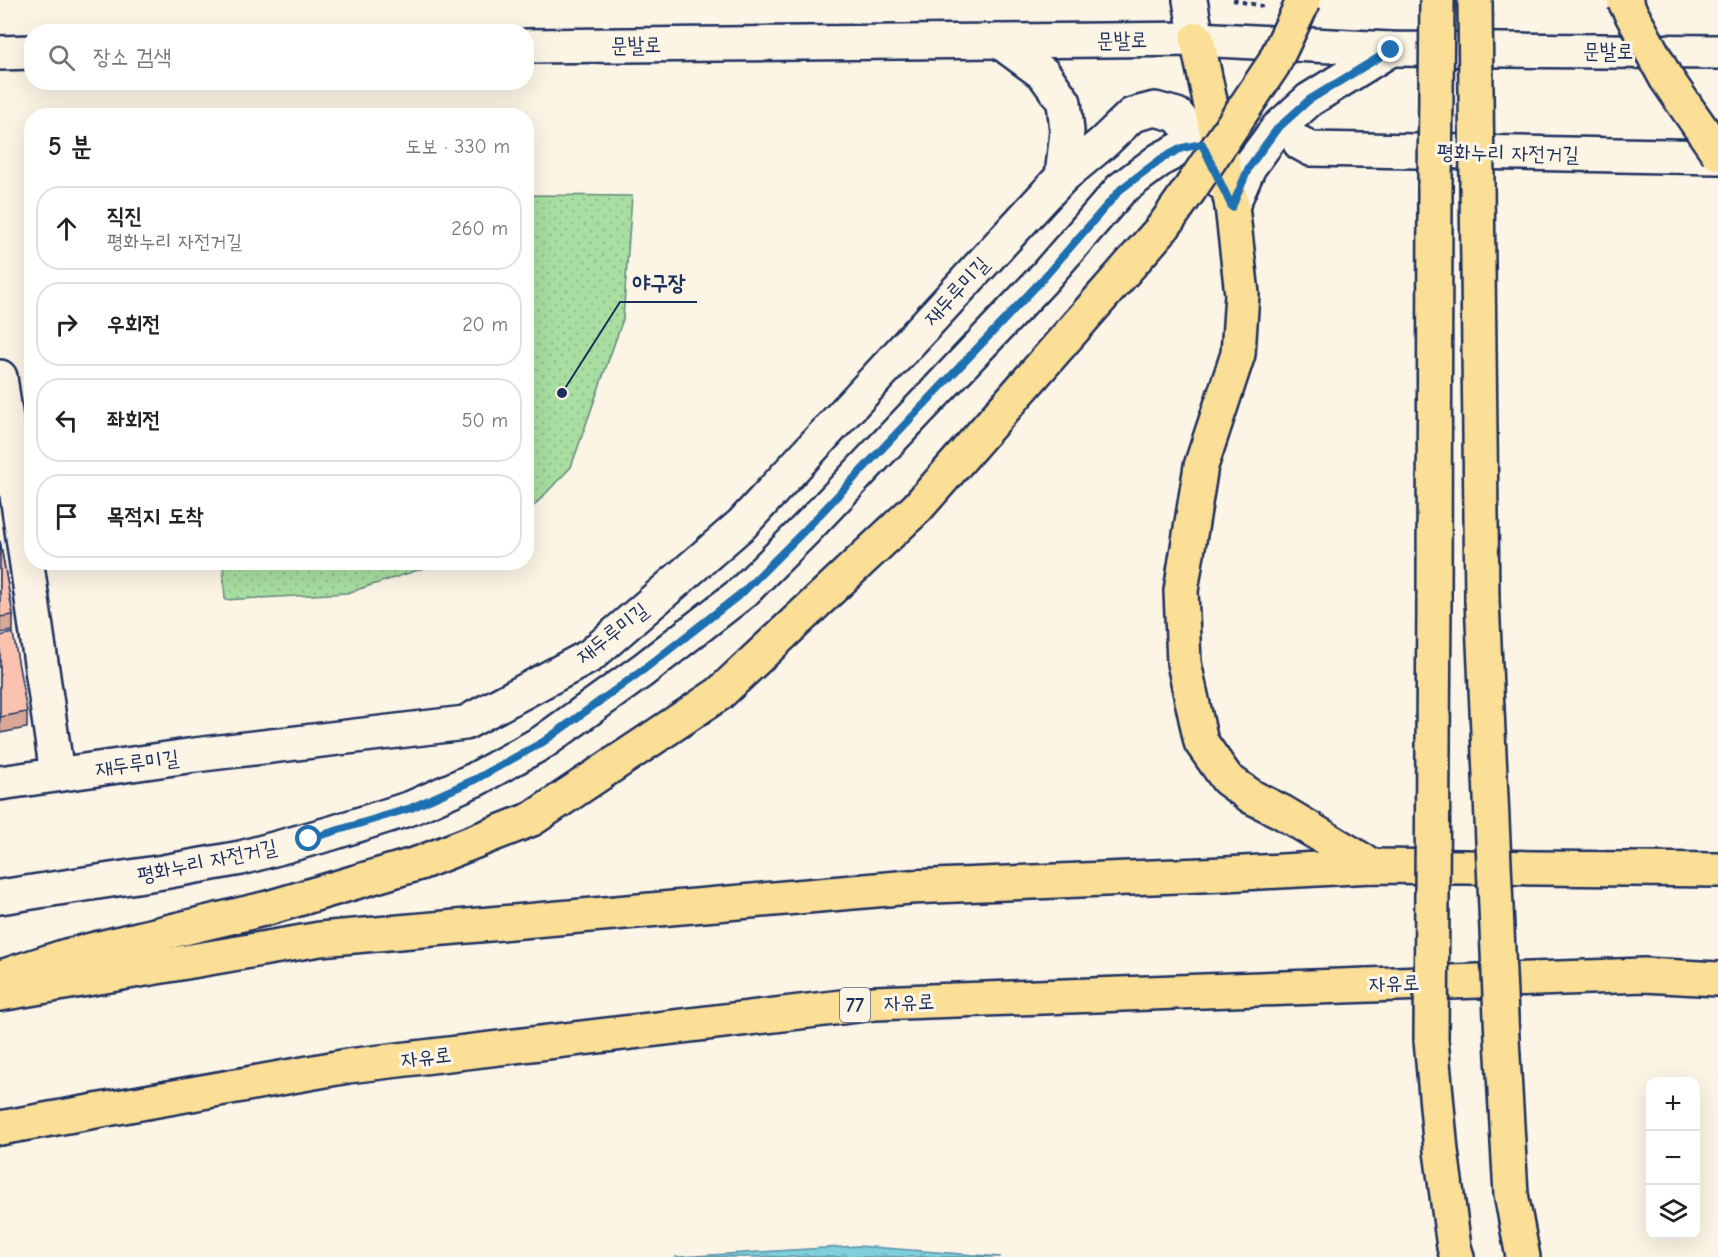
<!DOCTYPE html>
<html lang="ko">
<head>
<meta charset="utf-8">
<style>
	:root { --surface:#fff; --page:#f6f6f6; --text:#222; --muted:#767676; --line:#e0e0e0 }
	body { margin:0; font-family:"Comic Neue","Poor Story",sans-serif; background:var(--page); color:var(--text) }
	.controls { position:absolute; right:18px; bottom:18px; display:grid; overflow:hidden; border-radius:12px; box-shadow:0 6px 24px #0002 }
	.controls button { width:54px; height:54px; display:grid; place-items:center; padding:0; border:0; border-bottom:2px solid var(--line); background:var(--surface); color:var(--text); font:30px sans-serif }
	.stop { position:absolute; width:18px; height:18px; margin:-14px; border:4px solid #1f6fb2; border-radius:50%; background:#fff }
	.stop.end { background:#1f6fb2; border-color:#fff; box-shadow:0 2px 6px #0008 }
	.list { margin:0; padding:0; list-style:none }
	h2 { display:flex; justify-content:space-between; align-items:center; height:78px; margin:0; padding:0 24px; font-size:26px }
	h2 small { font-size:20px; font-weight:400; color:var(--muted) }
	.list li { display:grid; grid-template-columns:39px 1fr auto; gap:18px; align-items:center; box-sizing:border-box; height:84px; margin:0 12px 12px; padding:0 12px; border:2px solid var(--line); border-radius:24px }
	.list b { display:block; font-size:22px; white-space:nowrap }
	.list p { margin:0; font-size:20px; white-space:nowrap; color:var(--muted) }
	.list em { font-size:20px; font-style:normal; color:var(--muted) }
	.icon { flex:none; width:33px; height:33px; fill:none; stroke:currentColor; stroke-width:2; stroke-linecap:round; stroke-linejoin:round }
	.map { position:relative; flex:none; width:1718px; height:1257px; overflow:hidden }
	.search { position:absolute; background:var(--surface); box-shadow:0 6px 24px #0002; left:24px; top:24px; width:510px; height:66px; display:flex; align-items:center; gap:15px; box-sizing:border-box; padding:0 21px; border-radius:24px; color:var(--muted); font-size:22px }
	.panel { position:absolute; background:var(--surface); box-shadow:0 6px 24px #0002; left:24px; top:108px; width:510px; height:462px; border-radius:24px }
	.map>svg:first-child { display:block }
</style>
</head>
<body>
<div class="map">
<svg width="1718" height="1257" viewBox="0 0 1718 1257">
	<defs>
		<pattern id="park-dots" width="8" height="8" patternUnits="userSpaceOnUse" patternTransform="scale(1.5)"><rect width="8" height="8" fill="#a8dea1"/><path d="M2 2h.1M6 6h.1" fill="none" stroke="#90bf8d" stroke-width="1.8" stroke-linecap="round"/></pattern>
		<pattern id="water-ripples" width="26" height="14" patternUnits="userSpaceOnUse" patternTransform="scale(1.5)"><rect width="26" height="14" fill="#7fcfdb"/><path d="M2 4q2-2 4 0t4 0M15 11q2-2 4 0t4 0" fill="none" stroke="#6db2be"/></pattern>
	</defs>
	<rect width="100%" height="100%" fill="#fcf5e5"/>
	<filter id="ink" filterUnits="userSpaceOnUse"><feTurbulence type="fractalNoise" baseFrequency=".0167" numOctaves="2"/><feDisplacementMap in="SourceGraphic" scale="12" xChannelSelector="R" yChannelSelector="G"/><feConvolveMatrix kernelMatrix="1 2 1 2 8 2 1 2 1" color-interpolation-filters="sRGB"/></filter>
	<g filter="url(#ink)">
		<g fill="url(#park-dots)" stroke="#628680" stroke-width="1.5">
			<path d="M527 195 632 196 623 319 571 467 527 513Z"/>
			<path d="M223 563V562L440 563 347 593 225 600Z"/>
		</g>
		<path fill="url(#water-ripples)" stroke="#578fa9" stroke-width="1.5" d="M858 1246 1001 1257H675H679Z"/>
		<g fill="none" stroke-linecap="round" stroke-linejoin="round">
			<g stroke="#1b2f5e" stroke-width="38">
				<g id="minor">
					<path d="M1190 0 1197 39"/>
					<path d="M999 41 1044 74 1064 102 1067 131 1062 177"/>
					<path d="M526 46 1197 39 1391 49 1718 52"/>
					<path d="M0 53 32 52"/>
					<path d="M1300 143 1311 149 1718 157"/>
					<path d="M1232 206 1249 167 1277 129 1309 100 1391 49"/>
					<path d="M0 377 57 774"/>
					<path d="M0 783 195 755 465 723 590 656 742 524 1062 177 1104 142 1132 115 1155 109 1177 115 1202 144 1220 182"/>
					<path d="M0 897 163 872 241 858 332 833 411 808 476 779 543 742 643 670 743 592 806 529 1041 281 1121 189 1161 159 1182 148 1202 144"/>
				</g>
			</g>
			<g stroke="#1b2f5e" stroke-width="38">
				<g id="highway">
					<path d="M1197 39 1232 206 1242 294 1238 354 1201 466 1181 591 1184 663 1201 742 1227 779 1252 797 1282 812 1372 866"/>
					<path d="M1477 184 1482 600"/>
					<path d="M1434 600 1435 184"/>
					<path d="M1 977 66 956 268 908 420 863 532 819 719 694 917 508 1164 226"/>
					<path d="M0 994 320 939 910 887 1225 874 1372 866 1718 870"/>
					<path d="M1502 1039 1511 1194 1523 1257"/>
					<path d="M1431 1040 1441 1151 1454 1247 1457 1257"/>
					<path d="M0 1128 348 1066 875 1003 1644 975 1718 979"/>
				</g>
			</g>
			<path stroke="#1b2f5e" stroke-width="4" stroke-dasharray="4.5 4.5" stroke-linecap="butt" d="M1233 0 1267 7"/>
			<use href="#minor" stroke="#fcf5e5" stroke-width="33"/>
			<use href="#highway" stroke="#fbdf96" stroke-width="33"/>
			<g stroke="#1b2f5e" stroke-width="38" stroke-linecap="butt">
				<g id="highway-bridge">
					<path d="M1475 0 1477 184"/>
					<path d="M1624 0 1666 78 1718 153"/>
					<path d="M1435 184 1437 0"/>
					<path d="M1164 226 1190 189 1273 65 1304 0"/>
					<path d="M1482 600 1502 1039"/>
					<path d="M1431 1040 1434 600"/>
				</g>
			</g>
			<use href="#highway-bridge" stroke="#fbdf96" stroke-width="33"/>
		</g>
		<g fill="#d8a797" stroke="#1b2f5e" stroke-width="1.5">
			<path d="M0 541 13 615V631L0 633Z"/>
			<path d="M0 636 27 712V728L0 733Z"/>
		</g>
		<g fill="#fbc2b0" stroke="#1b2f5e" stroke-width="1.5">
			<path d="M0 541 13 615 0 617Z"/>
			<path d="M13 633 27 712 0 717V636Z"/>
		</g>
	</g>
	<g fill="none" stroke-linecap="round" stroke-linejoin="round" filter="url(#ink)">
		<path stroke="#1f6fb2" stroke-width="8" d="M309 839 411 808 476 779 543 742 643 670 743 592 806 529 1041 281 1121 189 1161 159 1182 148 1202 144 1232 207 1249 167 1277 129 1309 100 1391 50"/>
	</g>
	<g text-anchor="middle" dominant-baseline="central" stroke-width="6" stroke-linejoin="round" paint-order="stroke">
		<rect fill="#fcf5e5" stroke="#5e6a86" stroke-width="1.5" x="840" y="988" width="30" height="34" rx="4.5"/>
		<g font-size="20" font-weight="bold" fill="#1b2f5e">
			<text x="855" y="1005">77</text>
		</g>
		<g font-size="21" fill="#1b2f5e" stroke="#fcf5e5">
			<text transform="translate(1122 40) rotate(-1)">문발로</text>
			<text transform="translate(636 45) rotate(-1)">문발로</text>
			<text x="1608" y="51">문발로</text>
			<text transform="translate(1508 153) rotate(1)">평화누리 자전거길</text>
			<text transform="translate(956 291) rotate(-47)">재두루미길</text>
			<text transform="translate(612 633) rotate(-38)">재두루미길</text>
			<text transform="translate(137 763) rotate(-8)">재두루미길</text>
			<text transform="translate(207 861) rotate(-12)">평화누리 자전거길</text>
			<text transform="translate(1394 983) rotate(-2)">자유로</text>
			<text transform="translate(909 1002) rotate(-2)">자유로</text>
			<text transform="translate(426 1057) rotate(-7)">자유로</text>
		</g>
	</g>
	<path fill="none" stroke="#1b2f5e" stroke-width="2" d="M562 393L620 302H697"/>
	<circle fill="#1b2f5e" stroke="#fcf5e5" stroke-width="2" cx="562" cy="393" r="6"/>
	<g font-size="22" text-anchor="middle" font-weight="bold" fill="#1b2f5e" stroke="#fcf5e5" stroke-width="6" stroke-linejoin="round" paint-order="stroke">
		<text x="659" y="290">야구장</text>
	</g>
</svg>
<div class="controls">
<button>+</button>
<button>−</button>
<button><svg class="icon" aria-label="layers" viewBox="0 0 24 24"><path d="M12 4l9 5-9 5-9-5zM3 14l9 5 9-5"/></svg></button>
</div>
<div class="stop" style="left:309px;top:839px"></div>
<div class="stop end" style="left:1391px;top:50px"></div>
<div class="search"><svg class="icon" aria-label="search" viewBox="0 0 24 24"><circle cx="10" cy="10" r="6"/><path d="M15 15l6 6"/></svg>장소 검색</div>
<section class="panel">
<h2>5 분<small>도보 · 330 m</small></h2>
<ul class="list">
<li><svg class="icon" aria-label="ahead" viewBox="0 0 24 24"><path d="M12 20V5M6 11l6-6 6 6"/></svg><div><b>직진</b><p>평화누리 자전거길</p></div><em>260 m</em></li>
<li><svg class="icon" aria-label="right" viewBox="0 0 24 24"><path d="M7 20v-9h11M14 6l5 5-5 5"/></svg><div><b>우회전</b></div><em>20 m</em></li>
<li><svg class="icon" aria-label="left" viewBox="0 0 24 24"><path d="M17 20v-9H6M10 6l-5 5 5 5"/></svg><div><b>좌회전</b></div><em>50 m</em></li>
<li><svg class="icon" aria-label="arrive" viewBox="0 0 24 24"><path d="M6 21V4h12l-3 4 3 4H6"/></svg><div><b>목적지 도착</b></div></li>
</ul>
</section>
</div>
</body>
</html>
